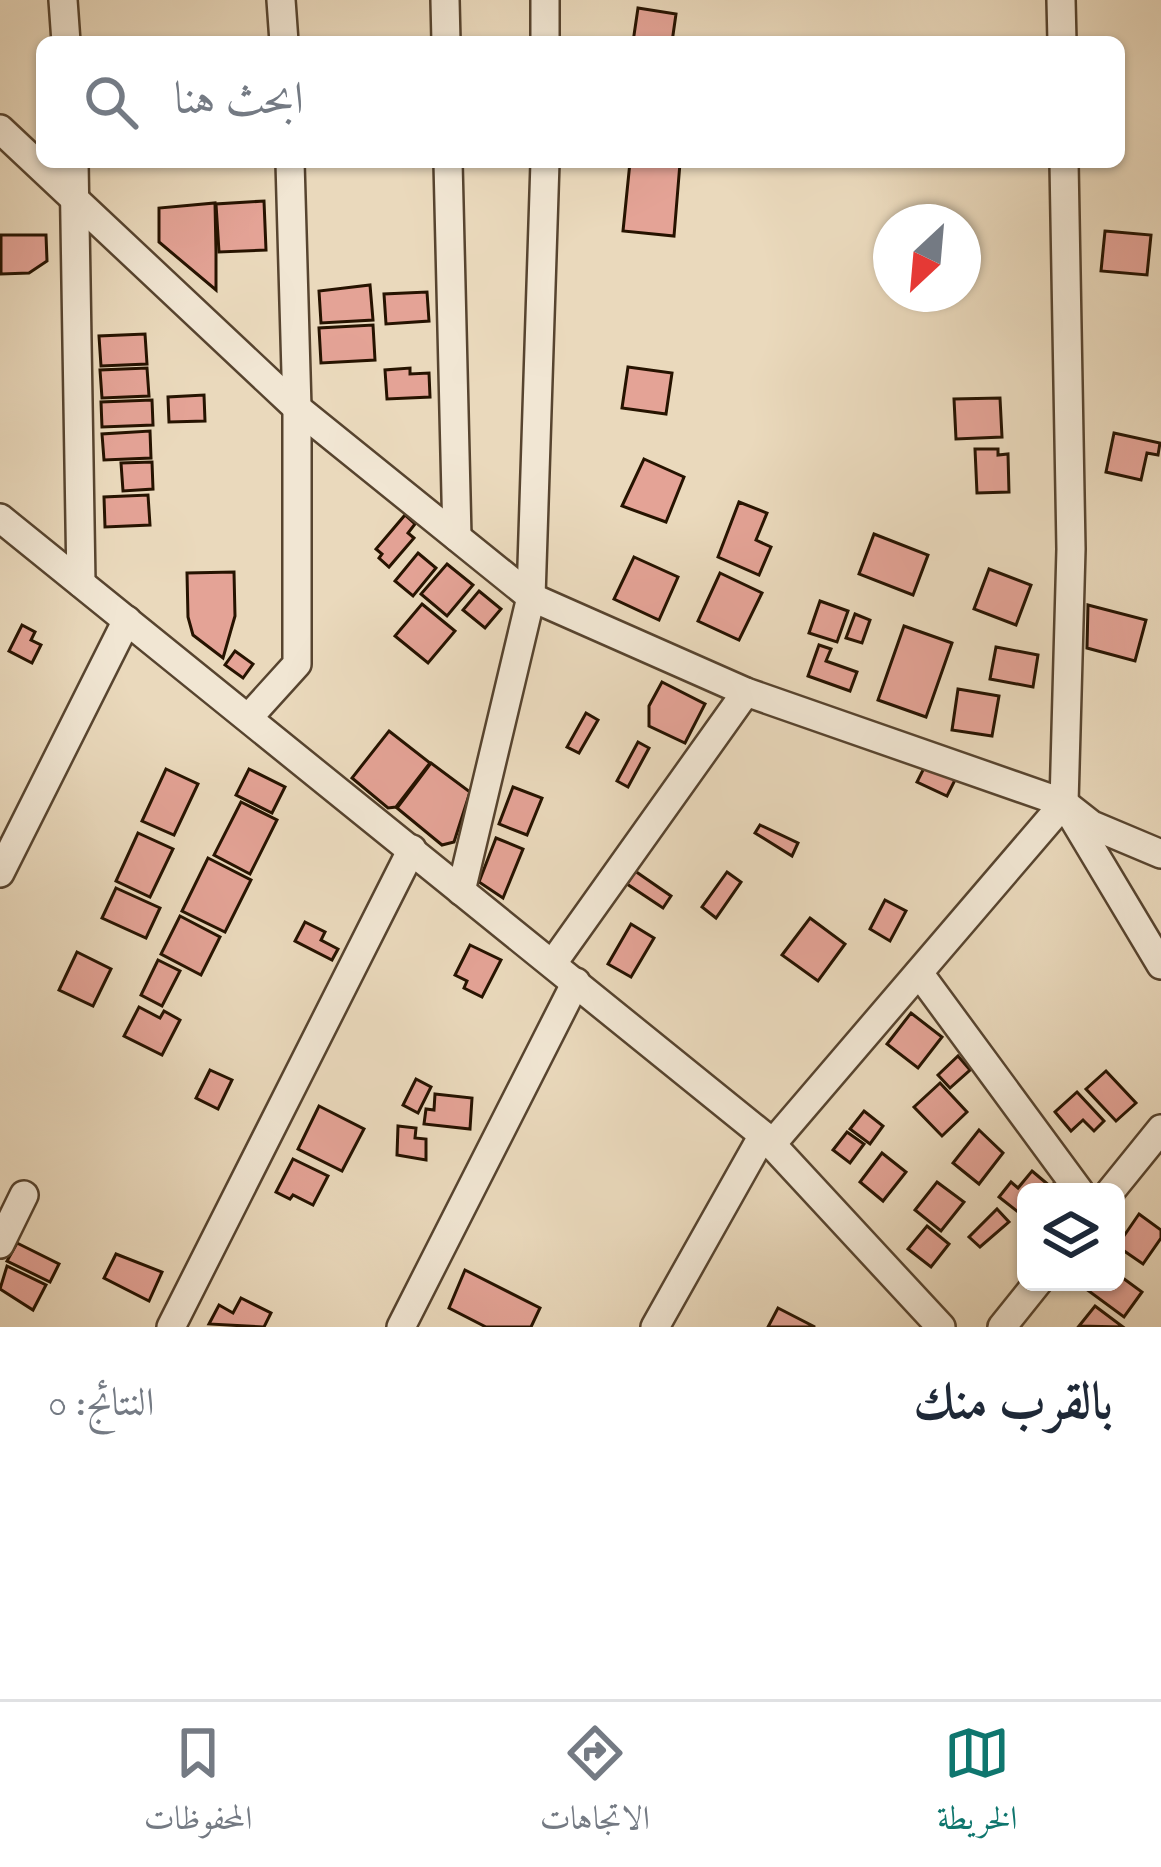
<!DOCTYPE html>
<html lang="ar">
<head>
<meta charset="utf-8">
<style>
	:root { --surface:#fff; --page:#f6f6f7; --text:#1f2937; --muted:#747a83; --line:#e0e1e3; --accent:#0f766e }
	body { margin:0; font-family:"IM FELL English",Amiri,serif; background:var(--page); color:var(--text); direction:rtl }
	.controls { position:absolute; right:36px; bottom:36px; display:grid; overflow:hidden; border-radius:18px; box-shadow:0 3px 9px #0004 }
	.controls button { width:108px; height:108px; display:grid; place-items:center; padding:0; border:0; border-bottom:3px solid var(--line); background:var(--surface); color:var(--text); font:60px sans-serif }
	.compass { position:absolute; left:873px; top:204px; width:108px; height:108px; border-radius:50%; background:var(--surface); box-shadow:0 3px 9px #0004; rotate:206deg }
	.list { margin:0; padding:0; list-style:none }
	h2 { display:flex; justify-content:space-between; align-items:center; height:156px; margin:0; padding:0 48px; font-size:51px }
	h2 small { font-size:39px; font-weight:400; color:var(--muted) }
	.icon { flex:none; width:66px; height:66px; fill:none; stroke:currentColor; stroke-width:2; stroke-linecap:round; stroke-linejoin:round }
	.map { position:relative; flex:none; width:1161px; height:1327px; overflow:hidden; direction:ltr }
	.search { position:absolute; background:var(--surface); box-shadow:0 3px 9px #0004; left:36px; right:36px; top:36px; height:132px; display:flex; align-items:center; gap:30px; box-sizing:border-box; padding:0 42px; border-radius:18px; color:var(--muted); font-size:45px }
	.sheet { height:372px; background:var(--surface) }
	nav { display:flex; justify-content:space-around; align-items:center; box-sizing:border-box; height:168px; border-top:3px solid var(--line); background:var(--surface); font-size:33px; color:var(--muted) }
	nav a { display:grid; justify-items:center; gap:6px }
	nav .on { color:var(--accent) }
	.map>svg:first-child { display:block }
</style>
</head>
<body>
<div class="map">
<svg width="1161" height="1327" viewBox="0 0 1161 1327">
	<rect width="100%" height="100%" fill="#ead9bc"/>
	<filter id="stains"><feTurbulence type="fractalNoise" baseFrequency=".00167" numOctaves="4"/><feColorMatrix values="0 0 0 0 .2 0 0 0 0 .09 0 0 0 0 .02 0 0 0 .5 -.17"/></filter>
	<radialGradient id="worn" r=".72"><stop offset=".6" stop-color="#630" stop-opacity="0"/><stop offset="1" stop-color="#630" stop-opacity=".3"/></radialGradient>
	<g fill="#e4a396" stroke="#261300" stroke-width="3">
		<path d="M638 8 676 14 672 42H633Z"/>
		<path d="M630 162 680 163 674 236 623 231Z"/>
		<path d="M264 201 266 250 219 252 216 204Z"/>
		<path d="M215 203 216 252V290L159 242V208Z"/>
		<path d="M1105 231 1151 235 1147 275 1101 271Z"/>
		<path d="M1 235H46L47 261 29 273 1 274Z"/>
		<path d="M370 285 373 320 321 323 319 291Z"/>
		<path d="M427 292 429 321 386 324 384 294Z"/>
		<path d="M373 325 375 360 321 363 319 328Z"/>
		<path d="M145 334 147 364 101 366 99 336Z"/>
		<path d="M628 367 672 373 666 414 622 408Z"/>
		<path d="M147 368 149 396 102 398 100 370Z"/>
		<path d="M410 368V374L429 373 430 397 387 399 385 370Z"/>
		<path d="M204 395 205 421 169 422 168 397Z"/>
		<path d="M1000 398 1002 437 956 439 954 399Z"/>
		<path d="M152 400 153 425 102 427 101 402Z"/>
		<path d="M150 431 151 458 104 460 102 434Z"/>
		<path d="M1114 433 1160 443 1158 455 1147 453 1141 480 1106 472Z"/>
		<path d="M975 449H998V455L1008 454 1009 492 977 493Z"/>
		<path d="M644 459 684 477 666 522 622 506Z"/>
		<path d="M152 462 153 489 123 491 121 463Z"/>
		<path d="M148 495 150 525 105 527 104 497Z"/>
		<path d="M739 502 767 513 756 540 771 547 759 575 718 557Z"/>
		<path d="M405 515 415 524 408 533 414 538 389 567 379 558 382 554 376 549Z"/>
		<path d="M874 534 928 555 913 595 859 574Z"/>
		<path d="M418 553 436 568 413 596 395 581Z"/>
		<path d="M634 557 678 577 659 620 614 599Z"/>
		<path d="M447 564 473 585 447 616 421 594Z"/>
		<path d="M989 569 1031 585 1016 625 974 609Z"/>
		<path d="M234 572 235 616 223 658 193 635 188 617 187 573Z"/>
		<path d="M720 573 762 593 739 640 698 621Z"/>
		<path d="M479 591 501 609 485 628 463 610Z"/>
		<path d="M820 601 848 611 837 642 809 633Z"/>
		<path d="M422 604 455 631 428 663 395 636Z"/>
		<path d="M1088 605 1146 620 1135 661 1087 648Z"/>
		<path d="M855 614 870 620 862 643 846 638Z"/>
		<path d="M22 625 35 632 31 640 41 645 32 663 9 651Z"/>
		<path d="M904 626 952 643 926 717 878 700Z"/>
		<path d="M819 645 831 649 826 661 857 672 850 691 808 676Z"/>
		<path d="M996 647 1038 655 1033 687 990 679Z"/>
		<path d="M235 651 253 664 243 678 225 665Z"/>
		<path d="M662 682 705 704 685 743 649 726V706Z"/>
		<path d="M958 689 999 696 992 736 952 730Z"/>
		<path d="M586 713 598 720 579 753 567 747Z"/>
		<path d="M389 731 430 763 396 807 388 808 352 778Z"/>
		<path d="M638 742 649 748 628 787 617 781Z"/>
		<path d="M431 763 470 792 454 842 442 845 397 808Z"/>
		<path d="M925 766 955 780 947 796 917 782Z"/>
		<path d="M166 769 198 784 174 835 142 821Z"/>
		<path d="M249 769 285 787 272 813 236 795Z"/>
		<path d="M513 787 542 798 527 835 499 824Z"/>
		<path d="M241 802 277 820 250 874 214 855Z"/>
		<path d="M760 825 798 843 792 856 755 833Z"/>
		<path d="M138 833 173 849 150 897 116 881Z"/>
		<path d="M496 838 523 849 503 898 479 882Z"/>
		<path d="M208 858 251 880 225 932 182 911Z"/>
		<path d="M635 871 671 896 663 908 627 884Z"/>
		<path d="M727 872 741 882 716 918 702 907Z"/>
		<path d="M116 888 160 908 146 938 102 918Z"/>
		<path d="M885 900 906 911 890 941 870 929Z"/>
		<path d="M180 916 220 937 201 975 161 954Z"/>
		<path d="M810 918 845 944 818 981 782 955Z"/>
		<path d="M305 922 325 932 321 940 338 949 332 960 295 941Z"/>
		<path d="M631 924 654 938 631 977 608 964Z"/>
		<path d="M470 945 501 960 482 997 464 988 467 981 455 975Z"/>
		<path d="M77 952 111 969 93 1006 59 990Z"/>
		<path d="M158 960 180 971 162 1006 141 995Z"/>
		<path d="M139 1007 160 1018 164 1011 180 1020 162 1055 124 1036Z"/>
		<path d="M911 1013 942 1037 918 1068 887 1044Z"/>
		<path d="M958 1056 970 1070 950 1088 938 1075Z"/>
		<path d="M210 1070 232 1080 218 1109 196 1098Z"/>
		<path d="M1106 1071 1136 1103 1116 1121 1086 1089Z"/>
		<path d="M416 1079 431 1087 418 1113 403 1105Z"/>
		<path d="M940 1083 967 1112 942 1136 914 1107Z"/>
		<path d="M1077 1092 1104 1121 1094 1131 1083 1120 1071 1131 1055 1112Z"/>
		<path d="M435 1094 472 1098 470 1129 424 1124 426 1109 434 1110Z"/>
		<path d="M319 1106 364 1129 342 1171 298 1149Z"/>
		<path d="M864 1111 883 1126 870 1144 850 1129Z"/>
		<path d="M398 1126 416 1128 415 1138 426 1139V1160L397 1155Z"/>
		<path d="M979 1130 1003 1153 979 1184 953 1163Z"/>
		<path d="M847 1132 864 1144 850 1163 833 1150Z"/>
		<path d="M882 1153 906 1172 883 1201 860 1182Z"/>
		<path d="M293 1159 328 1176 313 1205 293 1195 290 1199 276 1192Z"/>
		<path d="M1032 1171 1051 1187 1055 1182 1067 1192H1026V1218L999 1197 1011 1182 1018 1188Z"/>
		<path d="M937 1182 964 1202 941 1231 915 1210Z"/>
		<path d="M997 1209 1009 1222 980 1247 969 1237Z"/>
		<path d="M1139 1214 1161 1230V1238L1143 1264 1117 1246Z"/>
		<path d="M927 1226 949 1244 931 1267 908 1249Z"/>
		<path d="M17 1243 59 1264 50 1282 7 1261Z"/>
		<path d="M116 1254 162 1272 149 1301 104 1278Z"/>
		<path d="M7 1266 46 1285 33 1310 0 1289Z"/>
		<path d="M465 1270 540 1308 531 1327H486L449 1308Z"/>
		<path d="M1116 1273 1142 1292 1124 1317 1086 1289 1091 1282H1116Z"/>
		<path d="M241 1298 271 1313 264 1327 209 1324 219 1305 233 1313Z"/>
		<path d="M1095 1306 1123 1327 1079 1326Z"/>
		<path d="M778 1308 815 1327H768Z"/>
	</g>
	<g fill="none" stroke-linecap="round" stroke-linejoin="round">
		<g stroke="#57442f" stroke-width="32">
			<g id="minor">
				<path d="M63 0 66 42"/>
				<path d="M281 0 284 42"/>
				<path d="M445 0 446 42"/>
				<path d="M545 0V42"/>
				<path d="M1061 0 1062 42"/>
				<path d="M0 129 297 408 531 597 746 692 1064 803 1092 825 1161 854"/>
				<path d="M74 162 81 583"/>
				<path d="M448 162 457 537"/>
				<path d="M1064 162 1071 549 1064 803 1161 965"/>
				<path d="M0 518 763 1135 941 1327"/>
				<path d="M249 717 297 664V408L290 162"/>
				<path d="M0 873 127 620"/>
				<path d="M461 891 531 597 545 162"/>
				<path d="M553 963 746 692"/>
				<path d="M919 973 1080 1192"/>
				<path d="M771 1145 1064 803"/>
				<path d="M1110 1192 1161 1129"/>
				<path d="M0 1244 24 1195"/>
				<path d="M171 1327 412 849"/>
				<path d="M401 1327 576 982"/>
				<path d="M655 1327 763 1135"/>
				<path d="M1002 1327 1038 1282"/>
			</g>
		</g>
		<use href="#minor" stroke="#f1e6d3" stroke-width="27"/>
	</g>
	<rect width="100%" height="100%" filter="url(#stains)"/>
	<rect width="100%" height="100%" fill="url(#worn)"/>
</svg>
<div class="controls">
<button><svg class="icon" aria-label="layers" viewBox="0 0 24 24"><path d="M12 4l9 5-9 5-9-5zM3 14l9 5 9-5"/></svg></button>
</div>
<svg class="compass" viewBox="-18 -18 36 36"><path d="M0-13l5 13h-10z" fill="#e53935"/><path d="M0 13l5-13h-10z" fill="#747a83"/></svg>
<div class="search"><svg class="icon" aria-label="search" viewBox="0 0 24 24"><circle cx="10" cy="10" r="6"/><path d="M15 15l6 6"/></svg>ابحث هنا</div>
</div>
<section class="sheet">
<h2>بالقرب منك<small>النتائج: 0</small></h2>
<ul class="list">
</ul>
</section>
<nav>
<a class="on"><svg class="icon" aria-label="map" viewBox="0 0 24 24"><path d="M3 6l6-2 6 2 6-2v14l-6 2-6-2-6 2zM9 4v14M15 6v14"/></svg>الخريطة</a>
<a><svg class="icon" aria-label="directions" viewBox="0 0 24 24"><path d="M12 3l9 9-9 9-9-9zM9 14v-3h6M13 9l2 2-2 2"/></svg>الاتجاهات</a>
<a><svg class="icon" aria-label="saved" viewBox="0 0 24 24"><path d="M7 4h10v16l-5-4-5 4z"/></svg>المحفوظات</a>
</nav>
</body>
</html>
